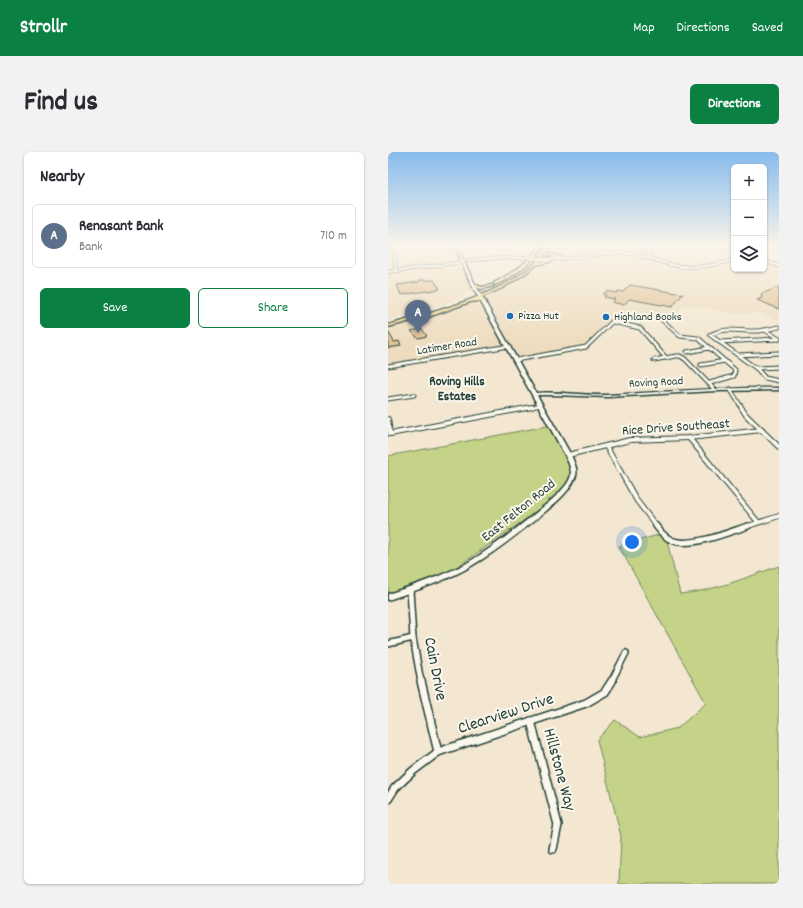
<!DOCTYPE html>
<html lang="en">
<head>
<meta charset="utf-8">
<style>
	:root { --surface:#fff; --page:#f2f2f3; --text:#2b2b33; --muted:#7c7c81; --line:#e1e1e2; --accent:#0b8043 }
	body { margin:0; font-family:Dekko,sans-serif; background:var(--page); color:var(--text) }
	.controls { position:absolute; right:12px; top:12px; display:grid; overflow:hidden; border-radius:6px; box-shadow:0 1px 3px #0004 }
	.controls button { width:36px; height:36px; display:grid; place-items:center; padding:0; border:0; border-bottom:1px solid var(--line); background:var(--surface); color:var(--text); font:20px sans-serif }
	.you { position:absolute; left:244px; top:390px; width:14px; height:14px; margin:-10px; border:3px solid #fff; border-radius:50%; background:#1a73e8; box-shadow:0 0 0 6px #1a73e833 }
	.badge { display:grid; place-items:center; width:26px; height:26px; border-radius:50%; background:var(--accent); color:#fff; font-size:13px; font-weight:700 }
	.pin { position:absolute; translate:-50% -33px; filter:drop-shadow(0 1px 2px #0008) }
	.pin::after { content:''; position:absolute; top:21px; width:14px; height:12px; background:inherit; clip-path:polygon(0 0,100% 0,50% 100%) }
	.list { margin:0; padding:0; list-style:none }
	h2 { display:flex; justify-content:space-between; align-items:center; height:52px; margin:0; padding:0 16px; font-size:17px }
	h2 small { font-size:13px; font-weight:400; color:var(--muted) }
	.list li { display:grid; grid-template-columns:26px 1fr auto; gap:12px; align-items:center; box-sizing:border-box; height:64px; margin:0 8px 8px; padding:0 8px; border:1px solid var(--line); border-radius:6px }
	.list b { display:block; font-size:15px; white-space:nowrap }
	.list p { margin:0; font-size:13px; white-space:nowrap; color:var(--muted) }
	.list em { font-size:13px; font-style:normal; color:var(--muted) }
	.actions { display:flex; gap:8px; padding:12px 16px }
	.actions a { flex:1; padding:9px 0; border:1px solid var(--accent); border-radius:6px; text-align:center; font-size:14px; color:var(--accent) }
	.actions .main { background:var(--accent); color:#fff }
	.icon { flex:none; width:22px; height:22px; fill:none; stroke:currentColor; stroke-width:2; stroke-linecap:round; stroke-linejoin:round }
	.map { position:relative; flex:none; width:391px; height:732px; overflow:hidden; border-radius:6px }
	header { display:flex; align-items:center; gap:24px; box-sizing:border-box; height:56px; padding:0 20px; background:var(--accent); color:#fff }
	header strong { font-size:19px }
	nav { display:flex; gap:22px; margin-inline-start:auto; font-size:14px }
	.intro { display:flex; align-items:center; justify-content:space-between; box-sizing:border-box; height:96px; padding:0 24px }
	h1 { margin:0; font-size:28px }
	.button { padding:10px 18px; border-radius:6px; background:var(--accent); color:#fff; font-size:14px; font-weight:700 }
	main { display:flex; gap:24px; padding:0 24px }
	aside { flex:1; background:var(--surface); border-radius:6px; box-shadow:0 1px 3px #0004 }
	.map>svg:first-child { display:block }
</style>
</head>
<body>
<header>
<strong>Strollr</strong>
<nav><a>Map</a><a>Directions</a><a>Saved</a></nav>
</header>
<div class="intro"><h1>Find us</h1><a class="button">Directions</a></div>
<main>
<aside>
<h2>Nearby<small></small></h2>
<ul class="list">
<li><span class="badge" style="background:#5c6f8a">A</span><div><b>Renasant Bank</b><p>Bank</p></div><em>710 m</em></li>
</ul>
<div class="actions"><a class="main">Save</a><a>Share</a></div>
</aside>
<div class="map">
<svg width="391" height="732" viewBox="0 0 391 732">
	<rect width="100%" height="100%" fill="#f3e7d1"/>
	<filter id="ink" filterUnits="userSpaceOnUse"><feTurbulence type="fractalNoise" baseFrequency=".025" numOctaves="2"/><feDisplacementMap in="SourceGraphic" scale="8" xChannelSelector="R" yChannelSelector="G"/><feConvolveMatrix kernelMatrix="1 2 1 2 8 2 1 2 1" color-interpolation-filters="sRGB"/></filter>
	<g filter="url(#ink)">
		<g fill="#eddcbe">
			<path d="M0 93H63L86 138 64 149 32 160 0 168Z"/>
			<path d="M165 93H206L218 103H246L260 106 282 114 301 116H319L346 110V117H376V110L391 115V168L367 161H337L314 155H294L289 159 292 162 262 169 233 161 198 195 131 204 118 186 99 144 145 117 157 106Z"/>
			<path d="M211 93H322L346 101V106L324 113 300 114 279 110 254 102 219 100Z"/>
			<path d="M88 149 114 186 117 193 0 215V176Z"/>
		</g>
		<g fill="#c4d387" stroke="#72885e">
			<path d="M164 273C172 288 191 314 182 331 179 337 172 342 167 347L63 419 0 443V304Z"/>
			<path d="M277 381 292 442C327 439 359 425 391 414V732H231L233 684 209 588 227 568 252 585 290 576 318 551 251 431 231 394Z"/>
		</g>
		<g fill="#e0c193" stroke="#1f3d34">
			<path d="M31 128H46L52 137 13 143 9 133 31 130Z"/>
			<path d="M242 133 295 142 284 155 241 147 236 153 224 150 227 147 216 145 218 143 215 142 219 139 228 141 230 139 235 140Z"/>
			<path d="M391 135V157L369 148 374 146 373 142Z"/>
			<path d="M34 177 39 184 30 186 23 179Z"/>
			<path d="M0 179 6 190 11 189 13 194 0 196Z"/>
		</g>
		<g fill="none" stroke-linecap="round" stroke-linejoin="round">
			<g stroke="#1f3d34" stroke-width="4">
				<g id="street-far4">
					<path d="M209 93 219 102"/>
					<path d="M250 93 260 100 261 105"/>
					<path d="M327 93 346 99"/>
					<path d="M376 99 391 97"/>
					<path d="M6 102 8 119"/>
					<path d="M144 106C175 111 204 100 235 101 251 102 265 108 280 112 302 118 324 114 346 108"/>
					<path d="M75 109 106 106H135L147 103"/>
					<path d="M376 109 391 114"/>
					<path d="M0 120 75 110"/>
				</g>
			</g>
			<g stroke="#1f3d34" stroke-width="5">
				<g id="street-far3">
					<path d="M274 168 292 184 310 186 347 218 346 224 322 231"/>
					<path d="M225 170 252 176 278 206"/>
					<path d="M391 175C384 176 376 179 369 179 352 180 337 174 322 183L369 217 377 226 391 229"/>
					<path d="M377 178 391 187"/>
					<path d="M331 190 391 187"/>
					<path d="M299 200 321 196"/>
					<path d="M350 203 391 201"/>
					<path d="M128 208 198 195 231 163"/>
					<path d="M266 208 288 204H292L297 207 326 237"/>
					<path d="M313 213 337 209"/>
					<path d="M0 214 121 194"/>
					<path d="M368 216 391 215"/>
					<path d="M342 237 354 256"/>
					<path d="M0 247 26 243"/>
					<path d="M139 256 153 253"/>
				</g>
			</g>
			<g stroke="#1f3d34" stroke-width="6">
				<g id="street-far2">
					<path d="M353 255 358 263 391 295"/>
					<path d="M0 267 2 282 144 255"/>
					<path d="M301 286 370 370"/>
					<path d="M218 294 249 349 269 375"/>
					<path d="M180 303 242 288 301 286 374 278"/>
					<path d="M357 375 391 364"/>
				</g>
			</g>
			<g stroke="#1f3d34" stroke-width="8">
				<g id="street-far1">
					<path d="M268 374C273 381 281 389 290 390 310 393 341 380 360 374"/>
					<path d="M22 438 25 486 33 530"/>
					<path d="M0 492 25 486"/>
					<path d="M223 530 238 501"/>
				</g>
			</g>
			<g stroke="#1f3d34" stroke-width="10">
				<g id="street">
					<path d="M33 529 50 600"/>
					<path d="M143 569 170 673 165 697"/>
					<path d="M0 647 7 636 25 619 50 600 198 551 217 540 224 529"/>
				</g>
			</g>
			<g stroke="#1f3d34" stroke-width="3">
				<path id="secondary" d="M66 93H68L87 132 148 241C172 239 196 244 221 243 278 240 334 235 391 236V238L327 239 220 245 165 243H149L183 303C186 310 191 319 187 326 182 340 163 355 152 364 131 381 109 399 85 413 59 429 29 438 0 448V442C27 433 54 424 79 411 104 396 128 377 150 359 159 352 178 337 182 326 185 319 180 310 177 303L83 132Z"/>
			</g>
			<g stroke="#1f3d34" stroke-width="3">
				<g id="primary">
					<path d="M152 93H156C146 108 133 119 117 128 113 130 110 132 106 133V131C124 121 141 111 152 93Z"/>
					<path d="M160 93H164L151 110 163 107 164 109 148 113 135 123 114 136 90 147 98 149V151L90 149 82 150 43 164 0 175V173C44 161 118 142 150 108 154 103 157 98 160 93Z"/>
					<path d="M159 101 173 105 174 106 172 107 158 103Z"/>
					<path d="M88 133 94 135 104 133 106 134 94 137 87 135 86 134Z"/>
				</g>
			</g>
			<use href="#street-far4" stroke="#fbf7ec" stroke-width="2.5"/>
			<use href="#street-far3" stroke="#fbf7ec" stroke-width="3"/>
			<use href="#street-far2" stroke="#fbf7ec" stroke-width="4"/>
			<use href="#street-far1" stroke="#fbf7ec" stroke-width="5"/>
			<use href="#street" stroke="#fbf7ec" stroke-width="7"/>
			<use href="#secondary" fill="#fbf7ec" fill-rule="evenodd"/>
			<use href="#primary" fill="#fbdf96" fill-rule="evenodd"/>
		</g>
	</g>
	<linearGradient id="sky" x2="0" y2="1"><stop stop-color="#87bcec"/><stop offset="0.48" stop-color="#faf4ea"/><stop offset="1" stop-color="#faf4ea" stop-opacity="0"/></linearGradient>
	<rect width="391" height="195" fill="url(#sky)"/>
	<g fill="#1f6fb2" stroke="#fbf7ec" stroke-width="1.5">
		<circle cx="122" cy="164" r="4"/>
		<circle cx="218" cy="165" r="4"/>
	</g>
	<g text-anchor="middle" dominant-baseline="central" stroke-width="4" stroke-linejoin="round" paint-order="stroke">
		<g font-size="12" fill="#1f3d34" stroke="#fbf7ec" text-anchor="start">
			<text x="130" y="164">Pizza Hut</text>
			<text x="226" y="165">Highland Books</text>
		</g>
		<g font-size="12" fill="#1f3d34" stroke="#fbf7ec">
			<text transform="translate(59 195) rotate(-9)">Latimer Road</text>
			<text transform="translate(268 231) rotate(-3)">Roving Road</text>
		</g>
		<g font-size="13" font-weight="bold" fill="#1f3d34" stroke="#fbf7ec">
			<text x="69" y="230">Roving Hills<tspan x="69" dy="15">Estates</tspan></text>
		</g>
		<g font-size="14" fill="#1f3d34" stroke="#fbf7ec">
			<text transform="translate(288 276) rotate(-4)">Rice Drive Southeast</text>
			<text transform="translate(131 359) rotate(-39)">East Felton Road</text>
		</g>
		<g font-size="17" fill="#1f3d34" stroke="#fbf7ec">
			<text transform="translate(46 517) rotate(79)">Cain Drive</text>
			<text transform="translate(118 563) rotate(-18)">Clearview Drive</text>
			<text transform="translate(170 618) rotate(75)">Hillstone Way</text>
		</g>
	</g>
</svg>
<div class="controls">
<button>+</button>
<button>−</button>
<button><svg class="icon" aria-label="layers" viewBox="0 0 24 24"><path d="M12 4l9 5-9 5-9-5zM3 14l9 5 9-5"/></svg></button>
</div>
<div class="you"></div>
<div class="pin badge" style="left:30px;top:181px;background:#5c6f8a">A</div>
</div>
</main>
</body>
</html>
